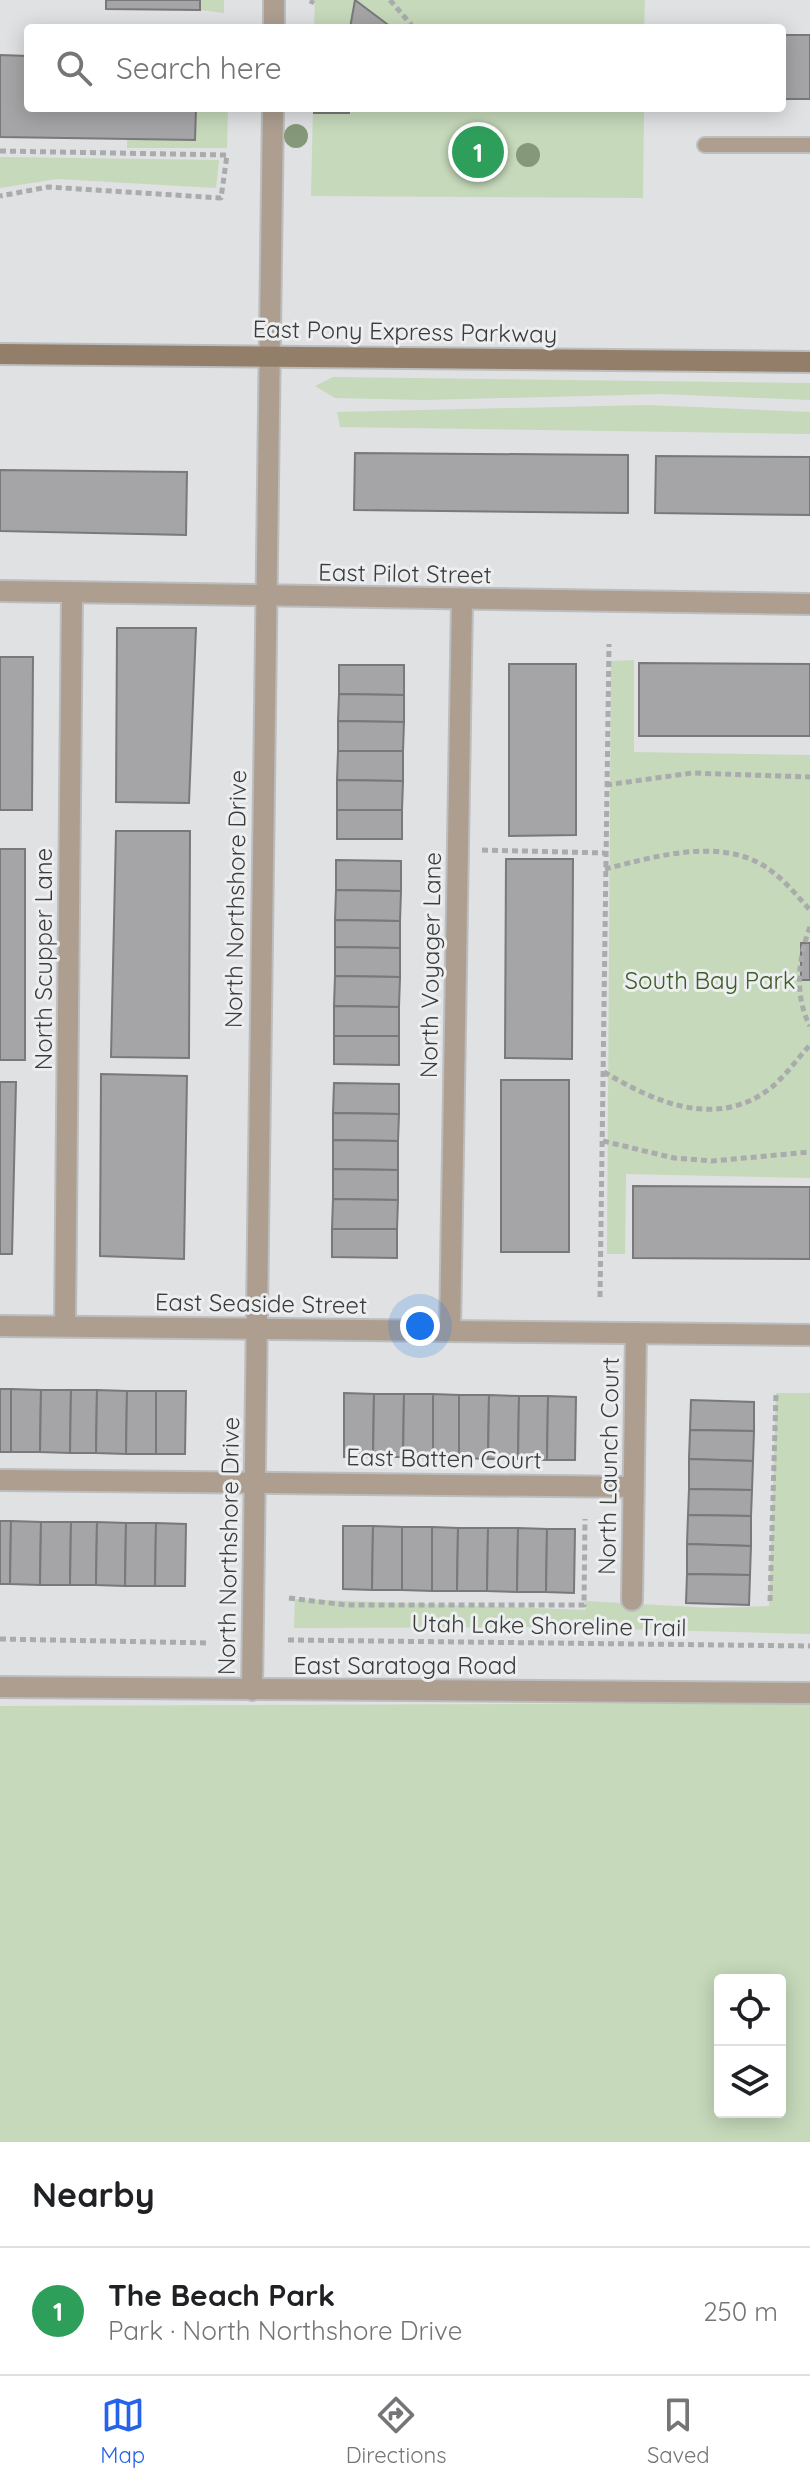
<!DOCTYPE html>
<html lang="en">
<head>
<meta charset="utf-8">
<style>
	:root { --surface:#fff; --page:#f2f2f2; --text:#202124; --muted:#757577; --line:#e0e0e0; --accent:#2563eb }
	body { margin:0; font-family:Quicksand,sans-serif; background:var(--page); color:var(--text) }
	.controls { position:absolute; right:24px; bottom:24px; display:grid; overflow:hidden; border-radius:8px; box-shadow:0 4px 20px #0003 }
	.controls button { width:72px; height:72px; display:grid; place-items:center; padding:0; border:0; border-bottom:2px solid var(--line); background:var(--surface); color:var(--text); font:40px sans-serif }
	.you { position:absolute; left:420px; top:1326px; width:28px; height:28px; margin:-20px; border:6px solid #fff; border-radius:50%; background:#1a73e8; box-shadow:0 0 0 12px #1a73e833 }
	.badge { display:grid; place-items:center; width:52px; height:52px; border-radius:50%; background:var(--accent); color:#fff; font-size:26px; font-weight:700 }
	.pin { position:absolute; translate:-50% -50%; border:4px solid #fff; box-shadow:0 2px 8px #0006 }
	.list { margin:0; padding:0; list-style:none }
	h2 { display:flex; justify-content:space-between; align-items:center; height:104px; margin:0; padding:0 32px; font-size:34px }
	h2 small { font-size:26px; font-weight:400; color:var(--muted) }
	.list li { display:grid; grid-template-columns:52px 1fr auto; gap:24px; align-items:center; box-sizing:border-box; height:128px; padding:0 32px; border-top:2px solid var(--line) }
	.list b { display:block; font-size:30px; white-space:nowrap }
	.list p { margin:0; font-size:26px; white-space:nowrap; color:var(--muted) }
	.list em { font-size:26px; font-style:normal; color:var(--muted) }
	.icon { flex:none; width:44px; height:44px; fill:none; stroke:currentColor; stroke-width:2; stroke-linecap:round; stroke-linejoin:round }
	.map { position:relative; flex:none; width:810px; height:2142px; overflow:hidden }
	.search { position:absolute; background:var(--surface); box-shadow:0 4px 20px #0003; left:24px; right:24px; top:24px; height:88px; display:flex; align-items:center; gap:20px; box-sizing:border-box; padding:0 28px; border-radius:8px; color:var(--muted); font-size:30px }
	.sheet { height:232px; background:var(--surface) }
	nav { display:flex; justify-content:space-around; align-items:center; box-sizing:border-box; height:112px; border-top:2px solid var(--line); background:var(--surface); font-size:22px; color:var(--muted) }
	nav a { display:grid; justify-items:center; gap:4px }
	nav .on { color:var(--accent) }
	.map>svg:first-child { display:block }
</style>
</head>
<body>
<div class="map">
<svg width="810" height="2142" viewBox="0 0 810 2142">
	<rect width="100%" height="100%" fill="#dfe1e3"/>
	<g fill="#c6d9ba" fill-rule="evenodd">
		<path d="M200 0H224V13L200 10Z"/>
		<path d="M315 0H645L644 28H314Z"/>
		<path d="M196 108H228L227 148H127V139Z"/>
		<path d="M313 108H644L643 198 311 196Z"/>
		<path d="M0 157 219 160 216 188 57 179 0 188Z"/>
		<path d="M333 377 810 383V400L662 394 424 400 335 398 315 386Z"/>
		<path d="M647 405 810 412V434L340 427 337 412Z"/>
		<path d="M634 660V752L810 755V1178L626 1174 625 1254H607L611 661Z"/>
		<path d="M776 1393H810V1634L544 1627 294 1628 295 1599 586 1610 584 1601 714 1608 769 1606Z"/>
		<path d="M810 1703V2142H0V1706ZM720 1980H780V2112H720Z"/>
	</g>
	<g fill="#a5a4a6" stroke="#79787a" stroke-width="2">
		<path d="M106 0H200V10L106 9Z"/>
		<path d="M355 0 391 27 350 28Z"/>
		<rect x="782" y="35" width="28" height="64"/>
		<path d="M0 55 28 56V108H196L195 140 0 137Z"/>
		<rect x="314" y="108" width="35" height="5"/>
		<path d="M355 453 628 455V513L354 510Z"/>
		<path d="M656 456 810 457V515L655 513Z"/>
		<path d="M0 470 187 472 186 535 0 531Z"/>
		<path d="M117 628H196L189 803 116 802Z"/>
		<path d="M0 657H33L32 810H0Z"/>
		<path d="M639 663 810 664V736H639Z"/>
		<path d="M509 664H576V835L509 836Z"/>
		<path d="M339 665H404V695L339 694Z"/>
		<path d="M339 694 404 695V722L338 721Z"/>
		<path d="M338 721 404 722 403 751H338Z"/>
		<path d="M338 751H403V781L337 780Z"/>
		<path d="M337 780 403 781 402 810H337Z"/>
		<rect x="337" y="810" width="65" height="29"/>
		<path d="M116 831H190L189 1058 111 1057Z"/>
		<rect x="0" y="849" width="25" height="211"/>
		<path d="M506 859H573L572 1059 505 1058Z"/>
		<path d="M336 860 401 861V891L336 890Z"/>
		<path d="M336 890 401 891 400 921 335 920Z"/>
		<path d="M335 920 400 921V948L335 947Z"/>
		<rect x="801" y="943" width="9" height="37"/>
		<path d="M335 947 400 948V977L335 976Z"/>
		<path d="M335 976 400 977 399 1007 334 1006Z"/>
		<path d="M334 1006 399 1007V1036H334Z"/>
		<path d="M334 1036H399V1065L334 1064Z"/>
		<path d="M101 1074 187 1076 184 1259 100 1256Z"/>
		<rect x="501" y="1080" width="68" height="172"/>
		<path d="M0 1082H16L12 1254H0Z"/>
		<path d="M334 1083 399 1084V1114L333 1113Z"/>
		<path d="M333 1113 399 1114 398 1141 333 1140Z"/>
		<path d="M333 1140 398 1141V1170L333 1169Z"/>
		<path d="M333 1169 398 1170V1200L333 1199Z"/>
		<path d="M633 1186 810 1187V1259L633 1258Z"/>
		<path d="M333 1199 398 1200 397 1229H332Z"/>
		<path d="M332 1229H397V1258L332 1257Z"/>
		<rect x="0" y="1389" width="11" height="63"/>
		<path d="M11 1389 41 1390 40 1452H11Z"/>
		<path d="M41 1390H71L70 1453 40 1452Z"/>
		<path d="M71 1390H97L96 1453H70Z"/>
		<path d="M97 1390 127 1391 126 1454 96 1453Z"/>
		<path d="M127 1391H156V1454H126Z"/>
		<path d="M156 1391H186L185 1454H156Z"/>
		<path d="M344 1393 374 1394 373 1457H344Z"/>
		<path d="M374 1394H404L403 1457H373Z"/>
		<path d="M404 1394H433V1458L403 1457Z"/>
		<path d="M433 1394 459 1395V1458H433Z"/>
		<path d="M459 1395H489L488 1459 459 1458Z"/>
		<path d="M489 1395 519 1396 518 1459H488Z"/>
		<path d="M519 1396H548L547 1460 518 1459Z"/>
		<path d="M548 1396 576 1397 575 1460H547Z"/>
		<path d="M691 1400 754 1402V1431L690 1430Z"/>
		<path d="M690 1430 754 1431 753 1461 689 1459Z"/>
		<path d="M689 1459 753 1461 752 1490 689 1489Z"/>
		<path d="M689 1489 752 1490 751 1516 688 1515Z"/>
		<path d="M688 1515 751 1516V1546L687 1544Z"/>
		<path d="M0 1521H11L10 1584H0Z"/>
		<path d="M11 1521 41 1522 40 1585 10 1584Z"/>
		<path d="M41 1522H71L70 1585H40Z"/>
		<path d="M71 1522H97L96 1585H70Z"/>
		<path d="M97 1522 126 1523 125 1586 96 1585Z"/>
		<path d="M126 1523H156L155 1586H125Z"/>
		<path d="M156 1523 186 1524 185 1586H155Z"/>
		<path d="M343 1526H373L372 1590 343 1589Z"/>
		<path d="M373 1526 402 1527V1590H372Z"/>
		<path d="M402 1527H432V1591L402 1590Z"/>
		<path d="M432 1527 458 1528 457 1591H432Z"/>
		<path d="M458 1528H488L487 1591H457Z"/>
		<path d="M488 1528H518L517 1592 487 1591Z"/>
		<path d="M518 1528 547 1529 546 1592H517Z"/>
		<path d="M547 1529H575L574 1593 546 1592Z"/>
		<path d="M687 1544 751 1546 750 1575 687 1574Z"/>
		<path d="M687 1574 750 1575 749 1605 686 1603Z"/>
	</g>
	<g fill="none" stroke-linecap="round" stroke-linejoin="round">
		<g stroke="#bbbdbe" stroke-width="18">
			<path id="service" d="M705 145H810"/>
		</g>
		<g stroke="#bbbdbe" stroke-width="24">
			<g id="minor">
				<path d="M274 28V0"/>
				<path d="M0 591 810 604"/>
				<path d="M0 1326 810 1335"/>
				<path d="M65 1326 72 593"/>
				<path d="M450 1331 462 600"/>
				<path d="M0 1480 633 1487"/>
				<path d="M632 1600 636 1333"/>
				<path d="M252 1690 273 108"/>
			</g>
		</g>
		<g stroke="#bbbdbe" stroke-width="24">
			<path id="tertiary" d="M0 1687 810 1693"/>
		</g>
		<g stroke="#bbbdbe" stroke-width="24">
			<path id="secondary" d="M0 354 810 362"/>
		</g>
		<g stroke="#a9abac" stroke-width="5" stroke-dasharray="6 4" stroke-linecap="butt">
			<path d="M390 0 414 28"/>
			<path d="M311 4 313 0"/>
			<path d="M0 151 227 155 221 198 48 187 0 196"/>
			<path d="M606 785 692 773 810 777"/>
			<path d="M482 850 605 853"/>
			<path d="M605 869C657 856 729 834 775 874 788 884 799 898 810 910"/>
			<path d="M810 927C798 958 794 996 810 1026"/>
			<path d="M604 1072C656 1103 718 1130 772 1087 786 1075 798 1058 810 1045"/>
			<path d="M603 1141 674 1158 712 1161 810 1152"/>
			<path d="M600 1297 609 644"/>
			<path d="M289 1598 346 1605H584L585 1519"/>
			<path d="M770 1601 776 1393"/>
			<path d="M0 1639 210 1643"/>
			<path d="M288 1640 810 1646"/>
		</g>
		<use href="#service" stroke="#ad9e90" stroke-width="14"/>
		<use href="#minor" stroke="#ad9e90" stroke-width="20"/>
		<use href="#tertiary" stroke="#ad9e90" stroke-width="20"/>
		<use href="#secondary" stroke="#937e69" stroke-width="20"/>
	</g>
	<g fill="#86987a">
		<circle cx="296" cy="136" r="12"/>
		<circle cx="528" cy="155" r="12"/>
	</g>
	<g text-anchor="middle" dominant-baseline="central" stroke-width="6" stroke-linejoin="round" paint-order="stroke">
		<g font-size="24" fill="#3b3c3c" stroke="#eceef0">
			<text transform="translate(405 331) rotate(1)">East Pony Express Parkway</text>
			<text transform="translate(405 573) rotate(1)">East Pilot Street</text>
			<text transform="translate(235 899) rotate(-89)">North Northshore Drive</text>
			<text transform="translate(43 959) rotate(-90)">North Scupper Lane</text>
			<text transform="translate(430 965) rotate(-89)">North Voyager Lane</text>
			<text transform="translate(261 1303) rotate(1)">East Seaside Street</text>
			<text transform="translate(444 1458) rotate(1)">East Batten Court</text>
			<text transform="translate(608 1466) rotate(-89)">North Launch Court</text>
			<text transform="translate(228 1546) rotate(-89)">North Northshore Drive</text>
			<text transform="translate(549 1625) rotate(1)">Utah Lake Shoreline Trail</text>
			<text x="405" y="1665">East Saratoga Road</text>
		</g>
		<g font-size="24" fill="#3d5c25" stroke="#eceef0">
			<text x="710" y="980">South Bay Park</text>
		</g>
	</g>
</svg>
<div class="controls">
<button><svg class="icon" aria-label="locate" viewBox="0 0 24 24"><circle cx="12" cy="12" r="6"/><path d="M12 2v4M12 18v4M2 12h4M18 12h4"/></svg></button>
<button><svg class="icon" aria-label="layers" viewBox="0 0 24 24"><path d="M12 4l9 5-9 5-9-5zM3 14l9 5 9-5"/></svg></button>
</div>
<div class="you"></div>
<div class="pin badge" style="left:478px;top:152px;background:#2e9e5b">1</div>
<div class="search"><svg class="icon" aria-label="search" viewBox="0 0 24 24"><circle cx="10" cy="10" r="6"/><path d="M15 15l6 6"/></svg>Search here</div>
</div>
<section class="sheet">
<h2>Nearby<small></small></h2>
<ul class="list">
<li><span class="badge" style="background:#2e9e5b">1</span><div><b>The Beach Park</b><p>Park · North Northshore Drive</p></div><em>250 m</em></li>
</ul>
</section>
<nav>
<a class="on"><svg class="icon" aria-label="map" viewBox="0 0 24 24"><path d="M3 6l6-2 6 2 6-2v14l-6 2-6-2-6 2zM9 4v14M15 6v14"/></svg>Map</a>
<a><svg class="icon" aria-label="directions" viewBox="0 0 24 24"><path d="M12 3l9 9-9 9-9-9zM9 14v-3h6M13 9l2 2-2 2"/></svg>Directions</a>
<a><svg class="icon" aria-label="saved" viewBox="0 0 24 24"><path d="M7 4h10v16l-5-4-5 4z"/></svg>Saved</a>
</nav>
</body>
</html>
